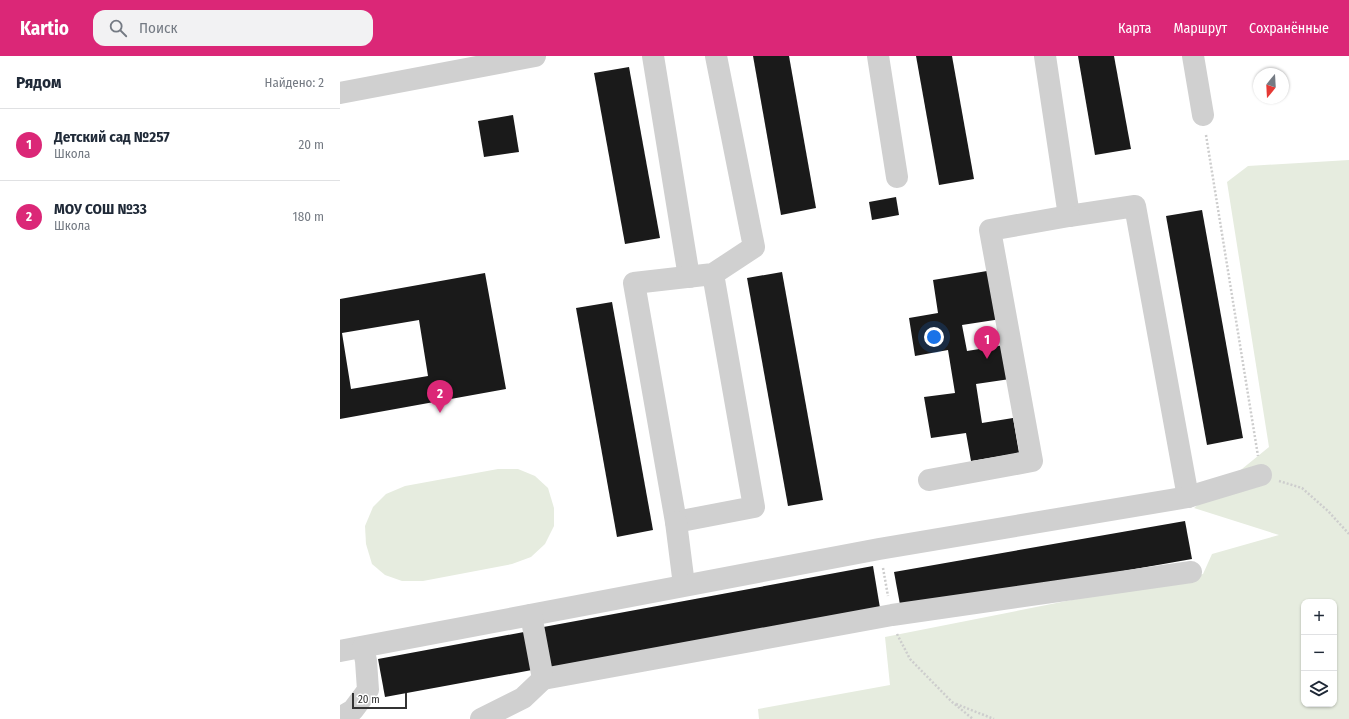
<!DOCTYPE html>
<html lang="ru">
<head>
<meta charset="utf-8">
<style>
	:root { --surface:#fff; --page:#f2f2f3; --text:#1f2937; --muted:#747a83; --line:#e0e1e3; --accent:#db2777 }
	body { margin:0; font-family:"Fira Sans Condensed",sans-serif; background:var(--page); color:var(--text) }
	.controls { position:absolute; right:12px; bottom:12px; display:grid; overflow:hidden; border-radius:8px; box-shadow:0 1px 3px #0004 }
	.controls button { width:36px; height:36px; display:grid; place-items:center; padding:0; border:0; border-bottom:1px solid var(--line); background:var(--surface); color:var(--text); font:20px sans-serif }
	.compass { position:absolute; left:913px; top:12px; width:36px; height:36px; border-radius:50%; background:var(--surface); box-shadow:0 1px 3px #0004; rotate:198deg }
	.scale { position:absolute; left:12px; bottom:10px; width:55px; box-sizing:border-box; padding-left:4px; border:2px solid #333; border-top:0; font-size:11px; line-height:14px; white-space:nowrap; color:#333; -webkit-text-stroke:3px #fff; paint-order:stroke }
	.you { position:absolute; left:594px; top:281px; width:14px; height:14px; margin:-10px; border:3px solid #fff; border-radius:50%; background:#1a73e8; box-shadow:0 0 0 6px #1a73e833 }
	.badge { display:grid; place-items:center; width:26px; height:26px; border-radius:50%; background:var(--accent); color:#fff; font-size:13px; font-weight:700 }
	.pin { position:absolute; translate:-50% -33px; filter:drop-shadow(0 1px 2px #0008) }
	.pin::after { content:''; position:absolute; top:21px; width:14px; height:12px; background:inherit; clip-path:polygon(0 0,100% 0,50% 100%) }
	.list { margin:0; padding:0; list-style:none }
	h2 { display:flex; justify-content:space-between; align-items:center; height:52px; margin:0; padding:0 16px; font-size:17px }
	h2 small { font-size:13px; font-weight:400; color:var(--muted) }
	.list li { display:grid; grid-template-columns:26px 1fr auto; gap:12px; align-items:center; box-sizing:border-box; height:72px; padding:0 16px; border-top:1px solid var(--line) }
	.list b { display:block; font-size:15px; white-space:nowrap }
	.list p { margin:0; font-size:13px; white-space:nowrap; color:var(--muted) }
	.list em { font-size:13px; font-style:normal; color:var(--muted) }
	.icon { flex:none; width:22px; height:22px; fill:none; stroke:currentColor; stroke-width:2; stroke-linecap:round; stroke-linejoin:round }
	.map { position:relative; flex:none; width:1009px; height:663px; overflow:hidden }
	header { display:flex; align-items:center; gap:24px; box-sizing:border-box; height:56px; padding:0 20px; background:var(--accent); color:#fff }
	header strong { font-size:19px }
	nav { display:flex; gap:22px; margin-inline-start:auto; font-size:14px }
	.search { width:280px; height:36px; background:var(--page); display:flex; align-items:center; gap:10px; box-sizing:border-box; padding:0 14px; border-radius:12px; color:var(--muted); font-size:15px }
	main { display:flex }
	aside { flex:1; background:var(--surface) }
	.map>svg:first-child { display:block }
</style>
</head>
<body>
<header>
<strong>Kartio</strong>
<div class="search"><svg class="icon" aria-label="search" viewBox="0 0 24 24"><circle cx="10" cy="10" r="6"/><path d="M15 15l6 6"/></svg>Поиск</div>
<nav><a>Карта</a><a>Маршрут</a><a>Сохранённые</a></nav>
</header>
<main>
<aside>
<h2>Рядом<small>Найдено: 2</small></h2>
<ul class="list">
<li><span class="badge">1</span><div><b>Детский сад №257</b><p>Школа</p></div><em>20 m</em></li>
<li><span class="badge">2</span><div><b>МОУ СОШ №33</b><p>Школа</p></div><em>180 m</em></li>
</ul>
</aside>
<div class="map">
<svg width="1009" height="663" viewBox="0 0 1009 663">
	<rect width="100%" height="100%" fill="#fff"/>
	<g fill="#e6ecdf" fill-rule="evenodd">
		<path d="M1009 104V663H419L418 653 550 629 545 581 863 518 872 498 939 479 854 452 929 391 887 126 908 110ZM964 546H994V648H964Z"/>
		<path d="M158 413H178L195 420 208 432 214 452V470L205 488 191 501 172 508 83 525H62L45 519 32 508 26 488 25 470 33 451 46 438 65 430Z"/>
	</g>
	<g fill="#1a1a1a" fill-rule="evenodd">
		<path d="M413 0H449L476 152 441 159Z"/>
		<path d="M576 0H612L634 123 599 129Z"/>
		<path d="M738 0H774L791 93 755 99Z"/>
		<path d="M289 11 320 182 285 188 254 17Z"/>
		<path d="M173 59 179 96 144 101 138 65Z"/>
		<path d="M556 141 559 159 532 164 529 146Z"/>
		<path d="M862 154 903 382 867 389 826 160Z"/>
		<path d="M653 214 661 263 622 269 627 295 664 289 670 323 636 328 642 367 673 362 679 397 631 405 626 377 591 382 584 341 615 337 608 294 575 300 569 262 598 257 593 224Z"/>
		<path d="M442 216 483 444 448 450 407 222Z"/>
		<path d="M145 217 166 333 0 363V243ZM79 264 88 320 11 333 2 277Z"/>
		<path d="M272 246 313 474 277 481 236 252Z"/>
		<path d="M845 465 852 503 561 554 554 516Z"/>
		<path d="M533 510 540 552 206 614 198 572Z"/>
		<path d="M184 576 192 614 45 641 38 603Z"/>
	</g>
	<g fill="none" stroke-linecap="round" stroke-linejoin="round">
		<g stroke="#cdcdcd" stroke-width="2.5" stroke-dasharray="2 2" stroke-linecap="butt">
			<path d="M866 79 918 400"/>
			<path d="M939 425 962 432 988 455 1009 478"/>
			<path d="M543 512 548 540"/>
			<path d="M557 578 570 603 612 646 633 663"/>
			<path d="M616 648 654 663"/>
		</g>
		<g stroke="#d0d0d0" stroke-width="22">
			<path d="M313 0 349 221"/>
			<path d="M538 0 557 121"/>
			<path d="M705 0 729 160 795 150 848 441"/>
			<path d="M853 0 863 59"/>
			<path d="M0 37 195 0"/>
			<path d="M373 218 414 451 336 466 294 227 373 218 414 191 376 0"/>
			<path d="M589 424 692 405 650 174 729 160"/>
			<path d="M336 466 344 529"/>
			<path d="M0 595 539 493 848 441 921 419"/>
			<path d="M203 623 552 559 851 516"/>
			<path d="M0 662 13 654 28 634 26 605 23 591"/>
			<path d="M141 663 183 642 203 623 191 559"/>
		</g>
	</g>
</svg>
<div class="controls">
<button>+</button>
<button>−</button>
<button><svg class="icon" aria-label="layers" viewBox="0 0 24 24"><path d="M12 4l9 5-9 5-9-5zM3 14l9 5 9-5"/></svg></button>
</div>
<svg class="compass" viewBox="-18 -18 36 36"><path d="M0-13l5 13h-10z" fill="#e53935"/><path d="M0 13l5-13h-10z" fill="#747a83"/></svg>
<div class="scale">20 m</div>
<div class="you"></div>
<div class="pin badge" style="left:647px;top:303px">1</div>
<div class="pin badge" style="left:100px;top:357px">2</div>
</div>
</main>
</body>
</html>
